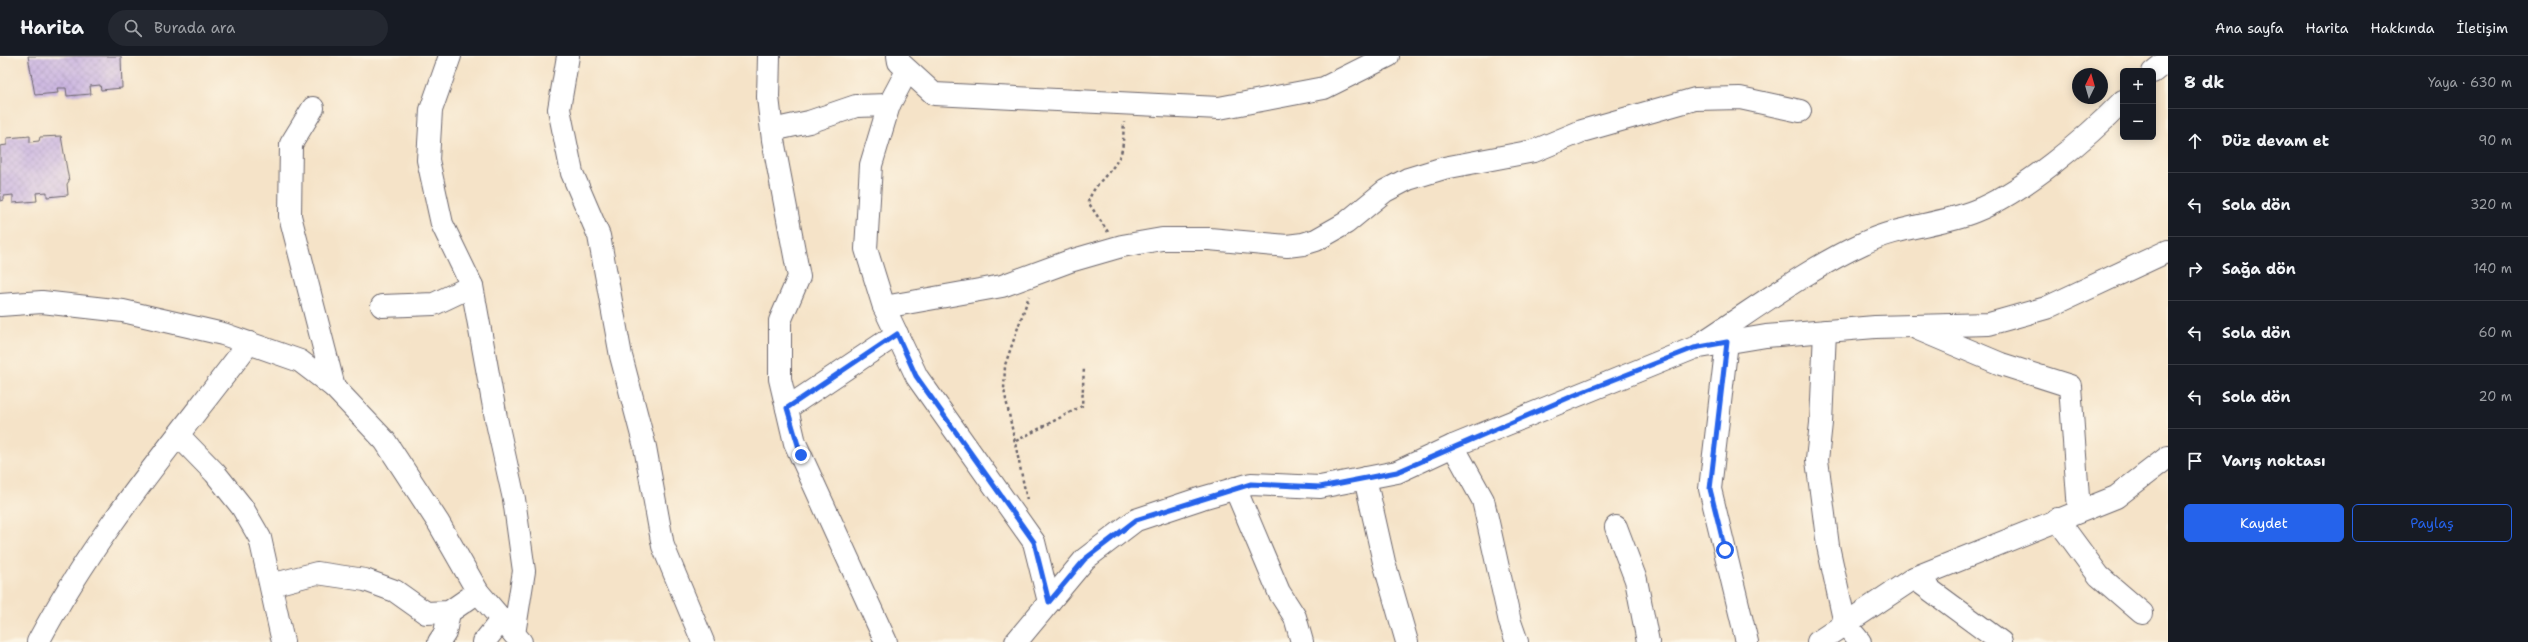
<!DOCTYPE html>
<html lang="tr">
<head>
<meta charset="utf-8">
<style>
	:root { --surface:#171b24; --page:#242831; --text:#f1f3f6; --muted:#9ea1a6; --line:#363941; --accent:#2563eb }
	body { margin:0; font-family:"Shantell Sans",sans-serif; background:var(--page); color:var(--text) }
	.controls { position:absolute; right:12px; top:12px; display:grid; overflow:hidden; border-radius:6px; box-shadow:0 2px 10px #0003 }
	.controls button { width:36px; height:36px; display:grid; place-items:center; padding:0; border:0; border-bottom:1px solid var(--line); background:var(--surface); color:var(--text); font:20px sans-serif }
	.compass { position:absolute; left:2072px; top:12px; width:36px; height:36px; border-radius:50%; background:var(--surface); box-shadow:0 2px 10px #0003; rotate:5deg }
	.stop { position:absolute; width:12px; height:12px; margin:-9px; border:3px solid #2563eb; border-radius:50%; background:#fff }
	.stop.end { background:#2563eb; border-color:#fff; box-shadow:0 1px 4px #0008 }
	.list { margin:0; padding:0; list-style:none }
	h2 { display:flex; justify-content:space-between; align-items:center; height:52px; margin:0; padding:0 16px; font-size:17px }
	h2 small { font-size:13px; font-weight:400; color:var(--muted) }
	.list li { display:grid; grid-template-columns:26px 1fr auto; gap:12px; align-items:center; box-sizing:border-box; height:64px; padding:0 16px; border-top:1px solid var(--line) }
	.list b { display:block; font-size:15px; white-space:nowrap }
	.list em { font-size:13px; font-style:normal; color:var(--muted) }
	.actions { display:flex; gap:8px; padding:12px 16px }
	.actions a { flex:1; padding:9px 0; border:1px solid var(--accent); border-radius:6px; text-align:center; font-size:14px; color:var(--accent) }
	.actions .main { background:var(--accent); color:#fff }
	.icon { flex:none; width:22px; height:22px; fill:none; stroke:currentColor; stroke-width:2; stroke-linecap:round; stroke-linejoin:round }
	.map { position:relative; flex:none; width:2168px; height:586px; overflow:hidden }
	header { display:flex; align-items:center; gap:24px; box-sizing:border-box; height:56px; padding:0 20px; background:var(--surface); border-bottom:1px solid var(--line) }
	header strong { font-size:19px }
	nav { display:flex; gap:22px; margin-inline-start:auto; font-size:14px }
	.search { width:280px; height:36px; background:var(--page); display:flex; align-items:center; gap:10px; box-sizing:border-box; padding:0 14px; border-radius:22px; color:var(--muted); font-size:15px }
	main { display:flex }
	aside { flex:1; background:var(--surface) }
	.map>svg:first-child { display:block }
</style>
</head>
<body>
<header>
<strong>Harita</strong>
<div class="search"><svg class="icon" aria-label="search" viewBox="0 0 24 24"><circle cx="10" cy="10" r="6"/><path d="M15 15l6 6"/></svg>Burada ara</div>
<nav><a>Ana sayfa</a><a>Harita</a><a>Hakkında</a><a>İletişim</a></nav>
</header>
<main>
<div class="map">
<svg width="2168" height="586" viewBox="0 0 2168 586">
	<defs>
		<pattern id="building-cross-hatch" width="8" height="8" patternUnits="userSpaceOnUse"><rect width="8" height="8" fill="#cbb5e1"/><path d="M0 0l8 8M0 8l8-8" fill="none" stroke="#ae9bc2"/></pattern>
	</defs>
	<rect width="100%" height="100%" fill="#fcf5e5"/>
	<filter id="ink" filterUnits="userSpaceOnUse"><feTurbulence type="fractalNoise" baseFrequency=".025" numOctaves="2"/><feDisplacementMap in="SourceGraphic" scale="8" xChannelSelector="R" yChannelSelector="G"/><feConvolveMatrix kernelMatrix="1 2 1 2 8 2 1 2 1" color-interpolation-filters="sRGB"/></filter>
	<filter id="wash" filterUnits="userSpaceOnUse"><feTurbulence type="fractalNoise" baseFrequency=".012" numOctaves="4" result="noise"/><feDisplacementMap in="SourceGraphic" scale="16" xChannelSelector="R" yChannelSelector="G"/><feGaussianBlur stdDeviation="0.9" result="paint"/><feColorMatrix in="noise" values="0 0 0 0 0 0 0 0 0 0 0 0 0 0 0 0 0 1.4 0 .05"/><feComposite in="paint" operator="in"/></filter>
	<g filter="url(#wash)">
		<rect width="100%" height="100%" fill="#f5e3c8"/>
		<g id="blocks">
			<g fill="url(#building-cross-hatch)">
				<path d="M28 0H121L122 32 101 34 100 29 90 30 91 38 67 40 66 32H57L58 37 35 39Z"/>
				<path d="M30 80V86L39 85 40 81 61 80 69 125 67 128 68 139 47 141V136L36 137 37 145 13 147V139L4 140V144L0 145V90L7 89V82Z"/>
			</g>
		</g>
	</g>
	<g filter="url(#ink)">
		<use href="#blocks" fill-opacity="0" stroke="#6c666c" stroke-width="1"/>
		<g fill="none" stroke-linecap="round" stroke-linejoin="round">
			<g stroke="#6c666c" stroke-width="24">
				<g id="minor">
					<path d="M450 0 431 54 428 104 442 168 472 230 496 362 514 443 524 515 514 578"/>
					<path d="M568 0 559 53 572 117 599 180 621 300 645 391 663 490 703 586"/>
					<path d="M769 0 768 41 773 84 799 221 780 265V323L795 387 886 586"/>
					<path d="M898 0 899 6 934 38 1219 52 1324 32 1388 0"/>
					<path d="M907 15 889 49 871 109 866 193 884 251 917 321 1034 486 1049 546"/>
					<path d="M2153 16 2168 4"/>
					<path d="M313 52 291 88 290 160 334 331"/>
					<path d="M772 74 809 66 856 50 889 49"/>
					<path d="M0 249 42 246 123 255 223 278 300 305 334 331 385 385 438 466 478 536 521 586"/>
					<path d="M382 250 434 248 472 230"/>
					<path d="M884 251 1002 230 1070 205 1122 190 1162 183H1209L1287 190 1303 188 1316 184 1346 167 1385 135 1408 123 1444 112 1534 95 1582 75 1695 43 1740 42 1800 55"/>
					<path d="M1918 273 2001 308 2070 330 2079 455"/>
					<path d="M1825 275 1821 367 1817 404 1828 490 1845 568 1860 586"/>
					<path d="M1727 286 1710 433 1747 586"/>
					<path d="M1702 287C1753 254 1809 212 1864 187 1899 170 1940 169 1975 155 2023 136 2087 82 2123 45"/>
					<path d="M787 352 897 278"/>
					<path d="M179 380 215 417 242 451 260 482 283 586"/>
					<path d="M1453 390 1483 444 1510 566 1517 586"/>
					<path d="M1365 422 1384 506 1407 586"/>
					<path d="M1235 432 1279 536 1295 561 1302 586"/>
					<path d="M2057 463 2099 520 2142 557"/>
					<path d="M1616 471 1636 524 1648 586"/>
					<path d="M1914 522 2001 586"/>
					<path d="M271 529 317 517 365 524 395 535 426 557 449 556 478 536"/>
					<path d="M38 586C95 478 175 385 249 287"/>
					<path d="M439 586 445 577 449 556"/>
					<path d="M484 586 502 563"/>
					<path d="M1016 586 1085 503 1136 464 1202 442 1251 428 1320 431 1397 416 1453 390 1694 292 1766 280 1875 271 1989 268 2046 252 2168 195"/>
					<path d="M1818 586 1914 522 2116 441 2168 401"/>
				</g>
			</g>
			<g stroke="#6c666c" stroke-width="2.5" stroke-dasharray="3 3" stroke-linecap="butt">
				<path d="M1108 176 1088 146C1095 125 1114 116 1121 97 1124 88 1123 76 1124 66"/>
				<path d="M1016 385 1082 350 1084 311"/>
				<path d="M1027 444 1004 334 1005 309 1029 240"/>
			</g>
			<use href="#minor" stroke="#fff" stroke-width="22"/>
		</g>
	</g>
	<g fill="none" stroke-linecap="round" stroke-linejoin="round" filter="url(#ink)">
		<path stroke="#2563eb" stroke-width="5" d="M801 399 787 352 897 278 916 320 1034 486 1049 546 1085 503 1136 464 1251 428 1320 431 1397 416 1575 339 1694 292 1727 286 1710 433 1725 494"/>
	</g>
</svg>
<div class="controls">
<button>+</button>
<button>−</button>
</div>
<svg class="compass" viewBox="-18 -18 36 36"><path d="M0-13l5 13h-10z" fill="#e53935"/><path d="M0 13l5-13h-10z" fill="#9ea1a6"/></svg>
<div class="stop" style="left:1725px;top:494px"></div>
<div class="stop end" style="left:801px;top:399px"></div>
</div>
<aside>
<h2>8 dk<small>Yaya · 630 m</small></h2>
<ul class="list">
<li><svg class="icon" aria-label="ahead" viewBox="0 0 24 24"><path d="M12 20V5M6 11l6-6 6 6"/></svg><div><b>Düz devam et</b></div><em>90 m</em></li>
<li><svg class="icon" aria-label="left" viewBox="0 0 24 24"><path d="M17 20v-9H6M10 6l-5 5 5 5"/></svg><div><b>Sola dön</b></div><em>320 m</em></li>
<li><svg class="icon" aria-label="right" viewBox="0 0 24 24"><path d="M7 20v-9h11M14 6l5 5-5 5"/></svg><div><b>Sağa dön</b></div><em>140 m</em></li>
<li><svg class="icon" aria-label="left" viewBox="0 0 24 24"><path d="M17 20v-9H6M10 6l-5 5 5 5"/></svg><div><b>Sola dön</b></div><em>60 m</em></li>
<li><svg class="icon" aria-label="left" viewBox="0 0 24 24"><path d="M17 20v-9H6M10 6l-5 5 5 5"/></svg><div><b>Sola dön</b></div><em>20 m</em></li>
<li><svg class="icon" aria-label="arrive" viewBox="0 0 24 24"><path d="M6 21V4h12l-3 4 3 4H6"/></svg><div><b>Varış noktası</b></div></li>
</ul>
<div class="actions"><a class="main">Kaydet</a><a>Paylaş</a></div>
</aside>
</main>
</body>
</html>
